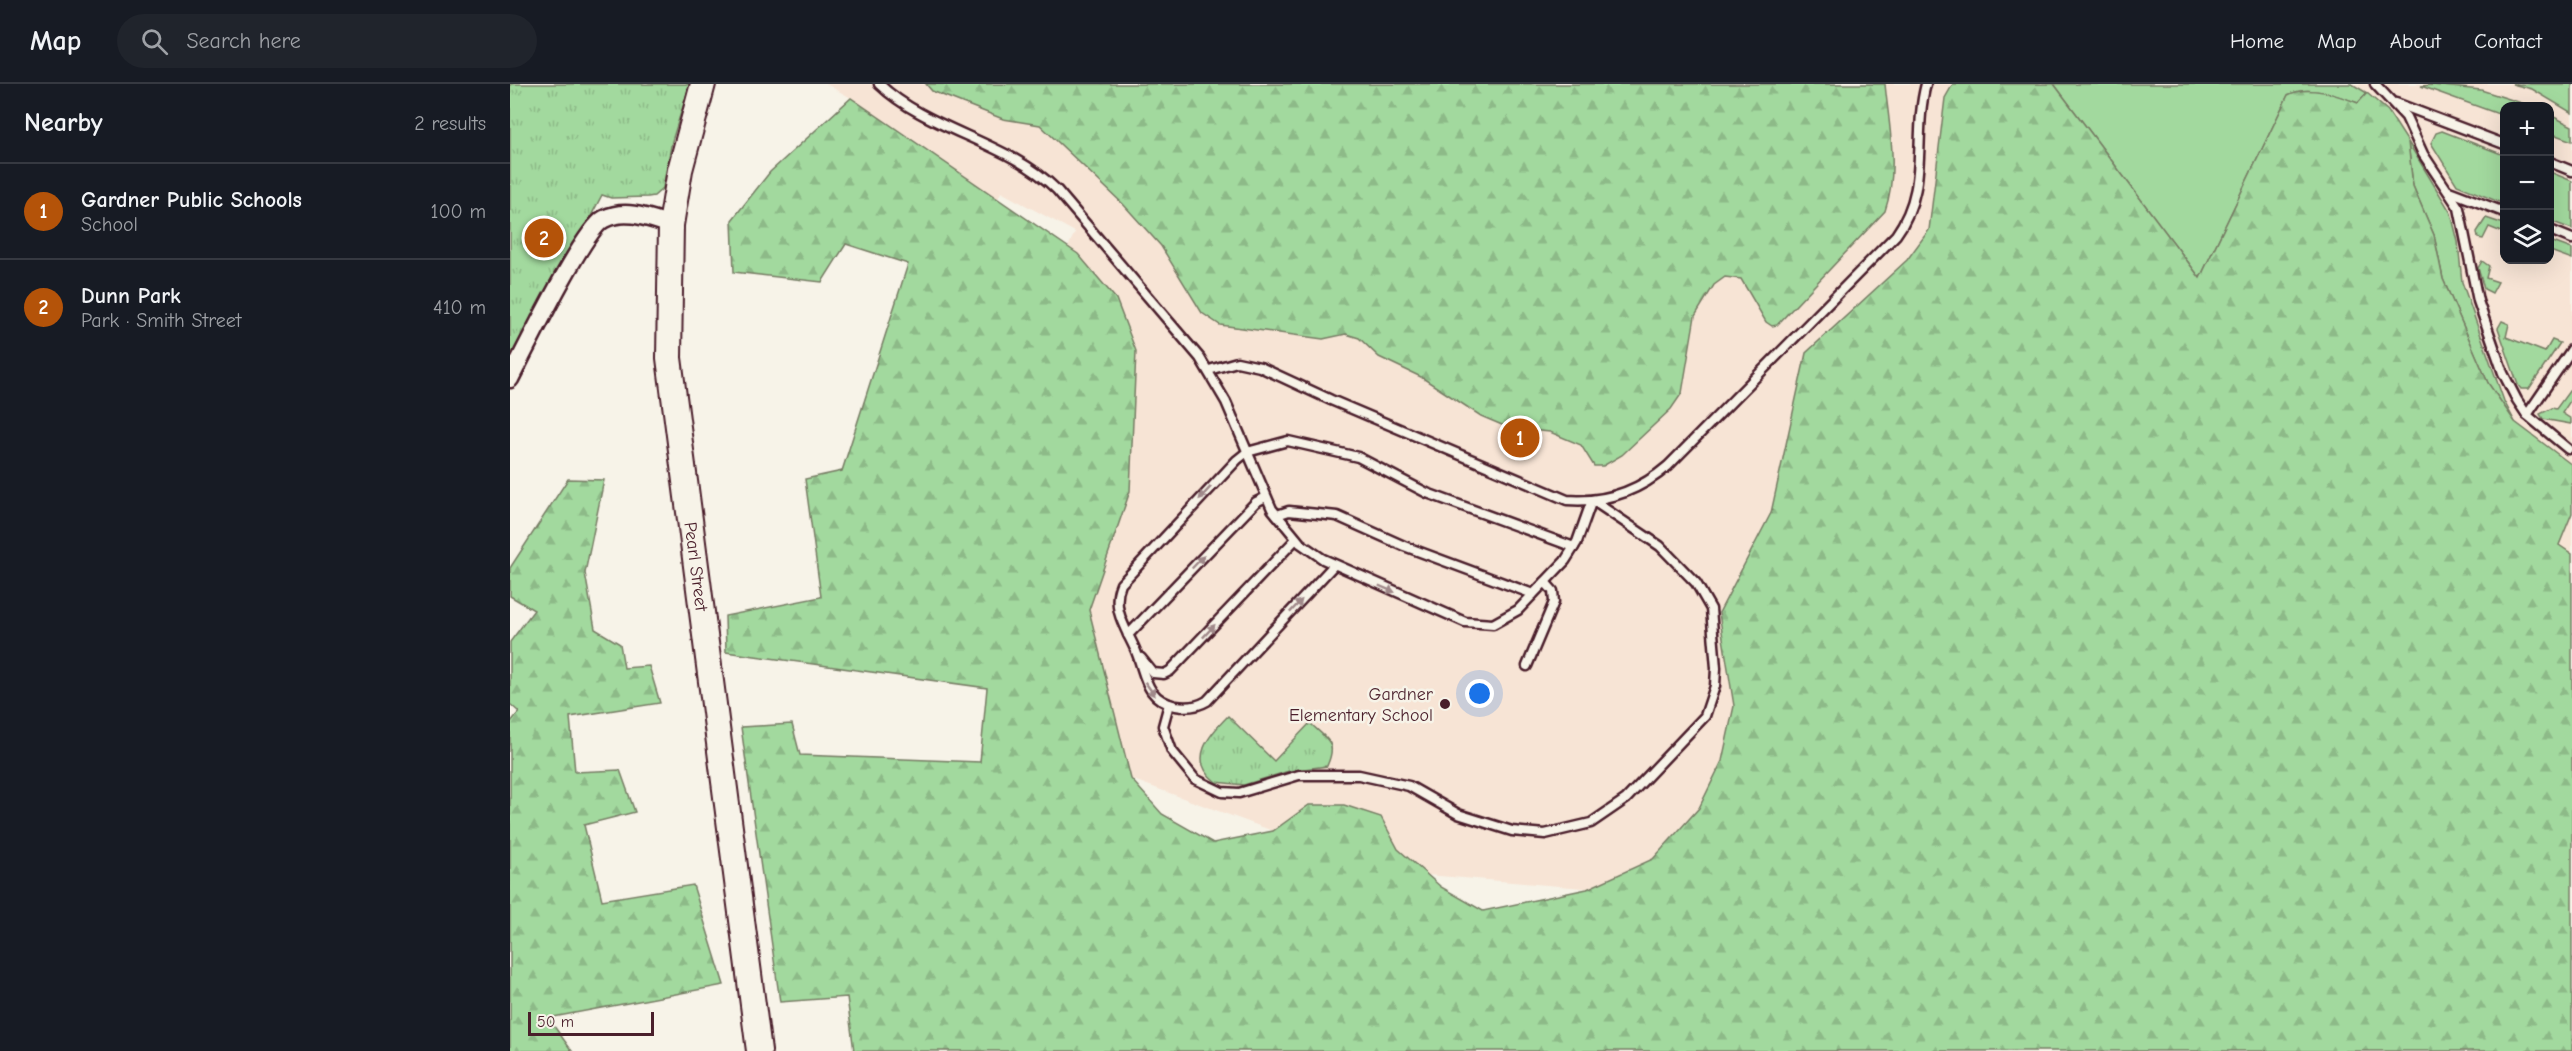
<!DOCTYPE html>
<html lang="en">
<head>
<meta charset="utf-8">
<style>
	:root { --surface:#171b24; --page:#20242c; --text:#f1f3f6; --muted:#9ea1a6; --line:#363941; --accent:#b45309 }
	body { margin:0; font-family:"Comic Neue",sans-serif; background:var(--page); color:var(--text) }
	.controls { position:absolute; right:18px; top:18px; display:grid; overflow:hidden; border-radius:12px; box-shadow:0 6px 24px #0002 }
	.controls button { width:54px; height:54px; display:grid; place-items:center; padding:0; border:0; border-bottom:2px solid var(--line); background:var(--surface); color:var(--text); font:30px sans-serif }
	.scale { position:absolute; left:18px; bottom:15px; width:126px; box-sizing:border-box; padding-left:6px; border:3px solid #4a1f2b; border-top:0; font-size:16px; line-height:21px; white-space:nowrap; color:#4a1f2b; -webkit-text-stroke:4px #f7f3e8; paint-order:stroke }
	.you { position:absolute; left:970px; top:610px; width:21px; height:21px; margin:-15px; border:4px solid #fff; border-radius:50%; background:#1a73e8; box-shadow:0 0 0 9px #1a73e833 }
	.badge { display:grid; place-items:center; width:39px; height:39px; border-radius:50%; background:var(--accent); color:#fff; font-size:20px; font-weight:700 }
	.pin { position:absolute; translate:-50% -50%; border:3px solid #fff; box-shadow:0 2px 6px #0006 }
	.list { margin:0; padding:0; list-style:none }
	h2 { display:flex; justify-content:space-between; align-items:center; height:78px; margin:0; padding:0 24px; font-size:26px }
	h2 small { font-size:20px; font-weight:400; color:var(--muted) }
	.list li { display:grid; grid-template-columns:39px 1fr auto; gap:18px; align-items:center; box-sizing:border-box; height:96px; padding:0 24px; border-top:2px solid var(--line) }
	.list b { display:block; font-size:22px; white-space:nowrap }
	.list p { margin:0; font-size:20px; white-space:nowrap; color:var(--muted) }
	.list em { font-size:20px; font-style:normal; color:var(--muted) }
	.icon { flex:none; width:33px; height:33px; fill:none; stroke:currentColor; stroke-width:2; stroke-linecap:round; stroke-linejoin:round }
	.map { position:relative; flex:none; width:2062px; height:967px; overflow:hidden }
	header { display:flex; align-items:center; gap:36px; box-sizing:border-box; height:84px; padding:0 30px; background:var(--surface); border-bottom:2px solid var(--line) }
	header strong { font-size:28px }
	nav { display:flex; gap:33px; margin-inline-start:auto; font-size:21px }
	.search { width:420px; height:54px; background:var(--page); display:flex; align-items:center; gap:15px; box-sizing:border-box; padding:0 21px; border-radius:33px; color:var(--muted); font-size:22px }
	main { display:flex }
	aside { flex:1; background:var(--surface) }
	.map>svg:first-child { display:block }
</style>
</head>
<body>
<header>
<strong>Map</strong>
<div class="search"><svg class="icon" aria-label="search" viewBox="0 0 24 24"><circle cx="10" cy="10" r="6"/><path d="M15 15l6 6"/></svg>Search here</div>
<nav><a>Home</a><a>Map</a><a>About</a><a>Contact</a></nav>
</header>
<main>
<aside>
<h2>Nearby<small>2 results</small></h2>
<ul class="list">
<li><span class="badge">1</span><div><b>Gardner Public Schools</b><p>School</p></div><em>100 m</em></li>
<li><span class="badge">2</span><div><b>Dunn Park</b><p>Park · Smith Street</p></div><em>410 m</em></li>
</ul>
</aside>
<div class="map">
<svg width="2062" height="967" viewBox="0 0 2062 967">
	<defs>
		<pattern id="forest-firs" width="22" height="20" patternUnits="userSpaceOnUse" patternTransform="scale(1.5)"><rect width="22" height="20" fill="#a2d99e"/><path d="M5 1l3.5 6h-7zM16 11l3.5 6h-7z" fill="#8dba88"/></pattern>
		<pattern id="park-tufts" width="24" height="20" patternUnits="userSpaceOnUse" patternTransform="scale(1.5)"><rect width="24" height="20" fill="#a2d99e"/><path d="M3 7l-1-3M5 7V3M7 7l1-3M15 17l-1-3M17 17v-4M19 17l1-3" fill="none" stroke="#8dba88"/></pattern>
	</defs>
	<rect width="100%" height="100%" fill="#f7f3e8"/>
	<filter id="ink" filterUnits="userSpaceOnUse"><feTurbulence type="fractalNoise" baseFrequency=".0167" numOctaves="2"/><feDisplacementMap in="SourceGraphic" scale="12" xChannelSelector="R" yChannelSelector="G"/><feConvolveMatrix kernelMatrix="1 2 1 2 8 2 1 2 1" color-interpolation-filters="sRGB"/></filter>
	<g filter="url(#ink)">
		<path fill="#f7e4d5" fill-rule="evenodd" d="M316 0H2062V534L1945 593 1146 810 917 791 763 747 621 695 579 526 620 407 535 214 565 148 491 108 464 172 341 14ZM1994 22H2040V176H1994Z"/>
		<g fill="#a2d99e" stroke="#767c64" stroke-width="1.5">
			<path d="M1544 0H1842L1857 9 1848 19C1827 11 1797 0 1778 11L1690 194Z"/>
			<path d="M2002 0H2062V29L2022 5Z"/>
			<path d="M1922 1 1971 6 2021 22H1994V32L1911 2Z"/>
			<path d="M2040 31 2062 42V57L2040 49Z"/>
			<path d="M1932 47 1994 71V120L1947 101 1921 59 1926 49Z"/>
			<path d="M1898 58 1941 129 1948 158 1952 198 1994 317 2005 338 1978 299 1933 195 1924 151 1903 102Z"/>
			<path d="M2040 88 2062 97V145L2040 137Z"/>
			<path d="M1976 134 1994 140V149L1979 143 1973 155 1968 154 1967 148Z"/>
			<path d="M2040 157 2062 165V175L2040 167Z"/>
			<path d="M1972 177 1979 182 1976 194 1988 198 1982 209 1974 205 1968 184Z"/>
			<path d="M1992 237 1999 240 1996 253 2035 268 2042 256 2050 259 2019 305H2011L2008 301 1988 244Z"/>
			<path d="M2062 303V314L2052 329 2061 335V340L2033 335 2030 330 2042 324 2046 325Z"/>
		</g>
		<g fill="url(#forest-firs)" stroke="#767c64" stroke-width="1.5">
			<path d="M416 0H1375C1379 42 1389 86 1375 127L1267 241 1262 242 1256 238 1231 195 1215 193 1204 201 1185 232 1172 309 1161 325 1112 371 1093 382H1084L1071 361 1040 348 999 344 971 332 911 293 869 273 849 254 836 250 813 255 710 241 692 229 651 162 613 120 530 41 493 35 422 7Z"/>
			<path d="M1443 0H1544L1690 194 1778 11C1797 0 1827 11 1848 19L1857 9 1878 27 1898 58 1903 102 1924 151 1933 195 1978 299 2005 338 2062 381V429L2049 461 2062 470V967H344L337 913 270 918 231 643 282 640 290 671 470 678 477 604 216 568 215 532 311 513 295 395 332 387 398 180 336 160 312 198 224 188 222 136 260 88 341 14 568 170 606 215 626 267 620 407 579 526 621 695 652 730 703 759 763 747 799 721H834L871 733 888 765 931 803 973 827 1077 805 1143 775 1189 724 1212 677 1224 622 1209 529 1261 429 1296 269 1397 176 1419 146 1435 14Z"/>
			<path d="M58 395 94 396 75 489 85 545 110 560 114 584 139 582 150 619 60 633 65 688 110 686 125 728 74 741 92 816 183 801 214 901 38 934 62 967H0V639L9 628 0 620V558L24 526 0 512V484Z"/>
		</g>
		<g fill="url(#park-tufts)" stroke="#767c64" stroke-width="1.5">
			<path d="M0 0H180L162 57 153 104 144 112 138 113 101 114 92 111 0 287Z"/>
			<path d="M718 632 764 677 800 639C817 656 828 657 817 682L779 687 734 701 706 698C677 676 699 651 718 632Z"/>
		</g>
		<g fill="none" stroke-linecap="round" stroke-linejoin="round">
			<g stroke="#4a1f2b" stroke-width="13">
				<g id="lane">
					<path d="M369 0C418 47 498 57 547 106L690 274 716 318 762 425 790 459 813 475 955 538 983 540 1008 526 1055 477 1067 458 1082 416 1150 462 1186 499 1201 525 1206 584 1205 602 1195 632 1116 715 1081 739 1035 750 1002 747 948 730 899 702 849 691H789L729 709 712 708 685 695 662 667 653 642 659 620"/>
					<path d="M1865 0 1896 33 1913 70 1949 124 1968 217 1993 289 2007 316 2017 331 2058 365"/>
					<path d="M1886 19 1994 60"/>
					<path d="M2040 78 2062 87"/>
					<path d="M1939 107 1994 128"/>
					<path d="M2040 146 2062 155"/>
					<path d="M699 286 727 278 750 283 821 316 1057 416C1095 419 1129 407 1158 382L1386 151C1421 103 1402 53 1416 0"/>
					<path d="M2017 331 2062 265"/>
					<path d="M767 431 779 427 827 432 894 462 1023 510"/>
					<path d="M824 481 697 617C687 623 678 624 666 622 634 615 636 590 625 565 615 543 601 524 611 500L727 376 737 368 778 357 848 373 917 409 1064 463"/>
					<path d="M618 551 746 418 756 413"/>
					<path d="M631 574 643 589 654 590 660 587 786 455"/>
					<path d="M1017 582 1044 518 1043 507 1035 498"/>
				</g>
			</g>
			<g stroke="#4a1f2b" stroke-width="21">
				<path id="street" d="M0 295C14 268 74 145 94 135 116 124 139 134 161 141"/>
			</g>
			<g stroke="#4a1f2b" stroke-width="28">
				<g id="secondary">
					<path id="s1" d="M193 0 170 86 161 141 159 274 249 967"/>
				</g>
			</g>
			<use href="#lane" stroke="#f7f3e8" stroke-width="8"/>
			<use href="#street" stroke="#f7f3e8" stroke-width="16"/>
			<use href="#secondary" stroke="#f7f3e8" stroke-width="24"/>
		</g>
		<defs><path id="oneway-solid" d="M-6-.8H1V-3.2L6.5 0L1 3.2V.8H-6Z" transform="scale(1.5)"/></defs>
		<g fill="#a0898a">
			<use href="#oneway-solid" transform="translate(695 409) rotate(133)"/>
			<use href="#oneway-solid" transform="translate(688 478) rotate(-46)"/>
			<use href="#oneway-solid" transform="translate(877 505) rotate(23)"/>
			<use href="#oneway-solid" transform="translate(786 522) rotate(-47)"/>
			<use href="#oneway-solid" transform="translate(699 547) rotate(-47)"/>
			<use href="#oneway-solid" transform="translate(640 605) rotate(54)"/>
		</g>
	</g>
	<circle fill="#4a1f2b" stroke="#f7f3e8" stroke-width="2" cx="935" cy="620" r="6"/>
	<g text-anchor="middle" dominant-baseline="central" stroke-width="5" stroke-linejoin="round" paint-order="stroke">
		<g font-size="18" fill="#4a1f2b" stroke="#f7f3e8">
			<text stroke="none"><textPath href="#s1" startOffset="488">Pearl Street</textPath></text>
		</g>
		<g font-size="18" fill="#4a1f2b" stroke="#f7f3e8" text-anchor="end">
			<text x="923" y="610">Gardner<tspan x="923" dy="21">Elementary School</tspan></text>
		</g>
	</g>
</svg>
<div class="controls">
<button>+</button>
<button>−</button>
<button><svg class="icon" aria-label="layers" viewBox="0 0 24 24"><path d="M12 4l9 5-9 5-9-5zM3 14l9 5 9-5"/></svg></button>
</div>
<div class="scale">50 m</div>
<div class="you"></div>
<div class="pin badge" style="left:1010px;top:354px">1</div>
<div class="pin badge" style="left:34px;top:154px">2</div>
</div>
</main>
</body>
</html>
